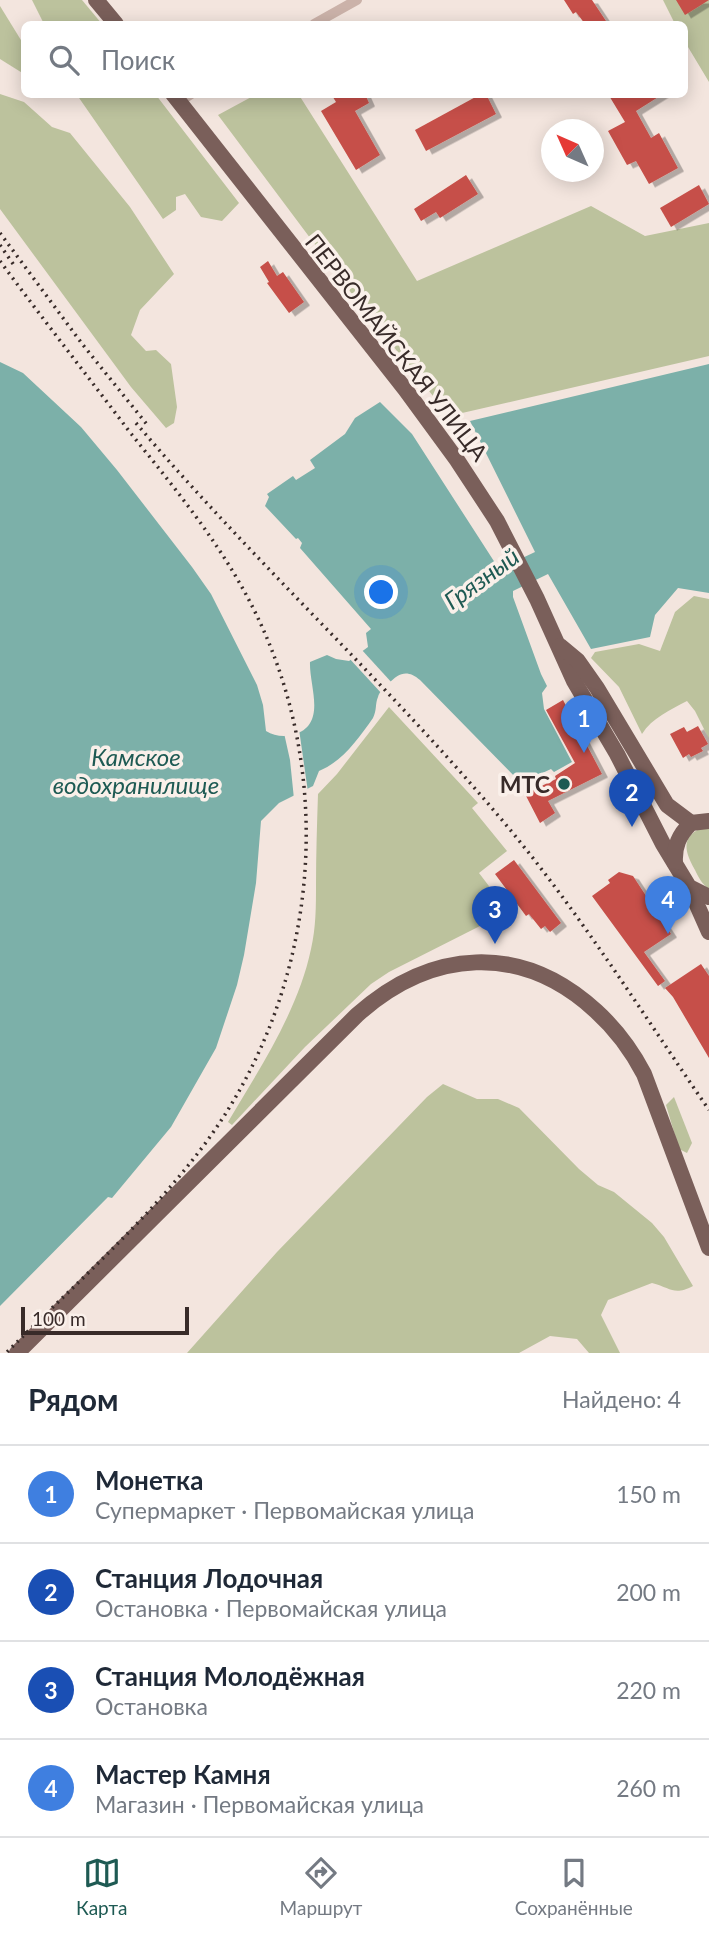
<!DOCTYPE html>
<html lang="ru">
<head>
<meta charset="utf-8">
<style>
	:root { --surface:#fff; --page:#f6f6f7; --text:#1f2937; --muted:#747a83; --line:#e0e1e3; --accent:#1e5a53 }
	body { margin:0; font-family:Lato,sans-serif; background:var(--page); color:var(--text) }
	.compass { position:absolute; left:541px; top:119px; width:63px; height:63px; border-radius:50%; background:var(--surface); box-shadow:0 4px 18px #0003; rotate:315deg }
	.scale { position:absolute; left:21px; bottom:18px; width:168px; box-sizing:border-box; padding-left:7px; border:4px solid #382b29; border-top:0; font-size:19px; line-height:24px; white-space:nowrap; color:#382b29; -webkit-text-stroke:5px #faf0ea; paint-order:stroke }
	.you { position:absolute; left:382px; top:593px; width:24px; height:24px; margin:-18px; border:5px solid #fff; border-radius:50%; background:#1a73e8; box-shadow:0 0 0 10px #1a73e833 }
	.badge { display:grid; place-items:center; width:46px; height:46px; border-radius:50%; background:var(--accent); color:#fff; font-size:23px; font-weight:700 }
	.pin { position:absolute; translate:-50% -58px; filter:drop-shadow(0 2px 4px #0008) }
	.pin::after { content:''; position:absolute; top:37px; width:24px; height:21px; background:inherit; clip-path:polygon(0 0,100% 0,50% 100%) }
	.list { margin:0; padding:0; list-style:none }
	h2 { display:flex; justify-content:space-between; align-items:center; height:91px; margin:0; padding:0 28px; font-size:30px }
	h2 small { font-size:23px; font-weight:400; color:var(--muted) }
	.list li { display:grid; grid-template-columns:46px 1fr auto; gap:21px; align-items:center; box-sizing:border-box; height:98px; padding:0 28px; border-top:2px solid var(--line) }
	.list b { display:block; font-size:26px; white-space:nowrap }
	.list p { margin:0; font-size:23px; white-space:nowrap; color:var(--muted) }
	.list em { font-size:23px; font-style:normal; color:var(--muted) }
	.icon { flex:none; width:38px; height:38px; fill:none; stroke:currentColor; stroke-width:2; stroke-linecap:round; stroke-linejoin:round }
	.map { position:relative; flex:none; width:709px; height:1353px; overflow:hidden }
	.search { position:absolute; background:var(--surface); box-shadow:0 4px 18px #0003; left:21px; right:21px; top:21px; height:77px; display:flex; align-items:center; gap:18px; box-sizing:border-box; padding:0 24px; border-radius:10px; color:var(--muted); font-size:26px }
	.sheet { height:483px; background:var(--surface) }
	nav { display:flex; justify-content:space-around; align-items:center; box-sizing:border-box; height:98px; border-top:2px solid var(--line); background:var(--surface); font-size:19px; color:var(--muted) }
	nav a { display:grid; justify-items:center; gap:4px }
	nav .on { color:var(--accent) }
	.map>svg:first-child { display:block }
</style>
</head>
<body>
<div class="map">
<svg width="709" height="1353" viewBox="0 0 709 1353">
	<defs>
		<filter id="shadow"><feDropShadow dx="6" dy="3.5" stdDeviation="0" flood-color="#0004"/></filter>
	</defs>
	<rect width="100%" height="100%" fill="#f3e5de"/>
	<g fill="#bcc29d">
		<path d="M32 0H82L102 24H44Z"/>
		<path d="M663 0H709V87V82L685 42 684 24H675Z"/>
		<path d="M0 6 24 45V74L0 59Z"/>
		<path d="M0 94 24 102 52 127 70 133 130 207 174 274 140 310 131 335 146 351 156 350 171 364 177 407 174 423 166 428 131 387 0 209Z"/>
		<path d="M77 95H156L239 203 222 221 201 217 185 194 176 197V210L163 219Z"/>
		<path d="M255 95H299L417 281 591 206 645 236 709 223V356L449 416 361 306 218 115Z"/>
		<path d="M694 596 709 599V739L695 711 687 701C670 710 652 718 642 734L619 687 591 658 595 652 639 644 660 651 675 612Z"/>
		<path d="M389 707 478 803 472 808 507 851 479 873 514 919 508 927 480 926 389 972 371 984 305 1047 232 1125 228 1122C260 1068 298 1011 311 949 316 928 316 906 316 885 316 854 317 824 318 794L337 774Z"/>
		<path d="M709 825V889C702 884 699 878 695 870 682 847 682 834 709 825Z"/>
		<path d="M443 1084 477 1099H498L519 1108 579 1169 598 1185 614 1192 652 1223 664 1237 693 1286C674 1296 671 1288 652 1283L608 1300 601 1315 620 1353H589L577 1339 550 1336 519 1353H187L277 1252 427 1097Z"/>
		<path d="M674 1097 692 1143 687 1153 679 1149 666 1105Z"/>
	</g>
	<path fill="#7cb0a9" d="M0 362 23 373 81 427 117 470 192 567 211 594 257 685 263 705 266 731C274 736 283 737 293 735 328 725 309 687 310 662L327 655 336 659 349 661 368 647 366 633 371 629 300 548 302 543 298 538 296 539 265 506 269 497 267 494 293 476 296 480 315 468 310 460 345 434 355 418 380 402 412 434 499 569 535 552 470 421 709 364V593L678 588 655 615 650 637 591 649 548 574 513 591V597L541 674 547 686 542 693 544 709 572 762 554 772 551 769 521 783 420 680C407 669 399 673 388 684 384 688 379 692 378 697 375 704 377 710 373 718 358 739 343 761 319 771L313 786 279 803 261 821 256 883 244 955 237 985 216 1048 171 1127 112 1198 108 1197 0 1306Z"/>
	<g fill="#f3e5de">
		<path d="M361 649 393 684 383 695 348 657Z"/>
		<path d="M299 729 308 792 294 799 290 760 284 733Z"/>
	</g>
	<g fill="#c64f48" filter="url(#shadow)">
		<path d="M564 0H592L608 24H585L576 12 573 14Z"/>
		<path d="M676 0H709L685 15Z"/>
		<path d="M331 94H365L369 103 355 111 380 155 356 170 321 111 336 102Z"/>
		<path d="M481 94H486L496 114 426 151 415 130Z"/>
		<path d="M608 94H663L636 111 651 138 659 133 678 168 649 184 636 161 627 165 608 131 625 122Z"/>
		<path d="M466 175 478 194 440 218 436 212 421 221 414 209Z"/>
		<path d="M699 185 709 204 671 227 660 208Z"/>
		<path d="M268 261 277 276 283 272 304 302 289 313 267 283 269 282 260 267Z"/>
		<path d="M563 700 602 774 548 801 555 813 540 823 525 794 556 779 555 776 575 763 546 710Z"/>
		<path d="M698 726 708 744 701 748 703 751 691 757 689 754 683 758 670 734 684 727 687 732Z"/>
		<path d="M514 860 561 923 550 932 545 926 541 929 529 914 526 916 495 874Z"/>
		<path d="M619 872 633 876 671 934 644 952 665 981 658 986 592 896 610 883 608 880Z"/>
		<path d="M701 964 709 976V1058L673 997 665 988Z"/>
	</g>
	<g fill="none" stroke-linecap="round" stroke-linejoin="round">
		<g stroke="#cbb2a9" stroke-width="10">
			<path d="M314 24 357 0"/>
			<path d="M179 102 191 94"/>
		</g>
		<g stroke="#7a5f5a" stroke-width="16">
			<path d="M96 0 116 24"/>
			<path d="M173 94 405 389 457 460 497 521 537 599 574 681 617 754 663 844 689 887 709 897"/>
			<path d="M560 646 578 661 597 688 667 805 691 823"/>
			<path d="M675 863C674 846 679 835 691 823L709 821"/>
			<path d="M689 887 709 932"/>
			<path d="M17 1353 357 1015C431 949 521 942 596 1011 617 1030 631 1049 644 1074L709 1248"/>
		</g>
		<g stroke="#382b29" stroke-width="3.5" stroke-dasharray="2 5" stroke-linecap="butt">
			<path d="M0 233 83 345 149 427"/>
			<path d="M0 245 16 268"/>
			<path d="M0 261C42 318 86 374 129 431 168 480 208 528 239 582 343 761 324 990 198 1153 142 1226 71 1288 6 1353"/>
			<path d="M136 423C250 558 382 678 496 813 575 905 640 1010 709 1110"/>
		</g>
	</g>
	<circle fill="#1e5a53" stroke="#faf0ea" stroke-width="2.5" cx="564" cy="784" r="7"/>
	<g text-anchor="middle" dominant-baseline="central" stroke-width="7" stroke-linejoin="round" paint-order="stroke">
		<g font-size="23" fill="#382b29" stroke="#faf0ea">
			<text transform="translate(397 347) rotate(52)">ПЕРВОМАЙСКАЯ УЛИЦА</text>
		</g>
		<g font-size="23" font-weight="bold" fill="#382b29" stroke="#faf0ea" text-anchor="end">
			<text x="550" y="784">МТС</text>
		</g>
		<g font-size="24" font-style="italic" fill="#1e5a53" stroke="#faf0ea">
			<text transform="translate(481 578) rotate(-36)">Грязный</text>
			<text x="136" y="756">Камское<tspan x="136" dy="28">водохранилище</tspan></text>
		</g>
	</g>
</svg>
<svg class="compass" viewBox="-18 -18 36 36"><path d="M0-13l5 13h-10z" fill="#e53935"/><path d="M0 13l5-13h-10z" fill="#747a83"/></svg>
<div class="scale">100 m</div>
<div class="you"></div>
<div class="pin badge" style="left:584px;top:753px;background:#3f7fe0">1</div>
<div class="pin badge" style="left:632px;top:827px;background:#1a4fb4">2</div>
<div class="pin badge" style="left:495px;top:944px;background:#1a4fb4">3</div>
<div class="pin badge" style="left:668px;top:934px;background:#3f7fe0">4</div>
<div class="search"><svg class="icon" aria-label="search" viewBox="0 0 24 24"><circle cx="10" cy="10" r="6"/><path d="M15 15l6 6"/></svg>Поиск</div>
</div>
<section class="sheet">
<h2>Рядом<small>Найдено: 4</small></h2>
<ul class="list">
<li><span class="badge" style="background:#3f7fe0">1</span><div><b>Монетка</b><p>Супермаркет · Первомайская улица</p></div><em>150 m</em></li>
<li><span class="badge" style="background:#1a4fb4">2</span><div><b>Станция Лодочная</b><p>Остановка · Первомайская улица</p></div><em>200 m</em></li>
<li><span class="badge" style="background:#1a4fb4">3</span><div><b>Станция Молодёжная</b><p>Остановка</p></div><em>220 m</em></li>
<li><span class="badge" style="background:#3f7fe0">4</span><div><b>Мастер Камня</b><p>Магазин · Первомайская улица</p></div><em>260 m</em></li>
</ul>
</section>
<nav>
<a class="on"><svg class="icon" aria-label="map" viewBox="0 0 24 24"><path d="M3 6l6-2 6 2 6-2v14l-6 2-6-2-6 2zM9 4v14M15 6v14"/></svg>Карта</a>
<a><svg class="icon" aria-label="directions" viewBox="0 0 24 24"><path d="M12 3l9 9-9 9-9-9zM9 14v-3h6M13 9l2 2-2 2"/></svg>Маршрут</a>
<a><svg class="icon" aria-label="saved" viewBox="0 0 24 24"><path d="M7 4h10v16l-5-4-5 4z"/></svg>Сохранённые</a>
</nav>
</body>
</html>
